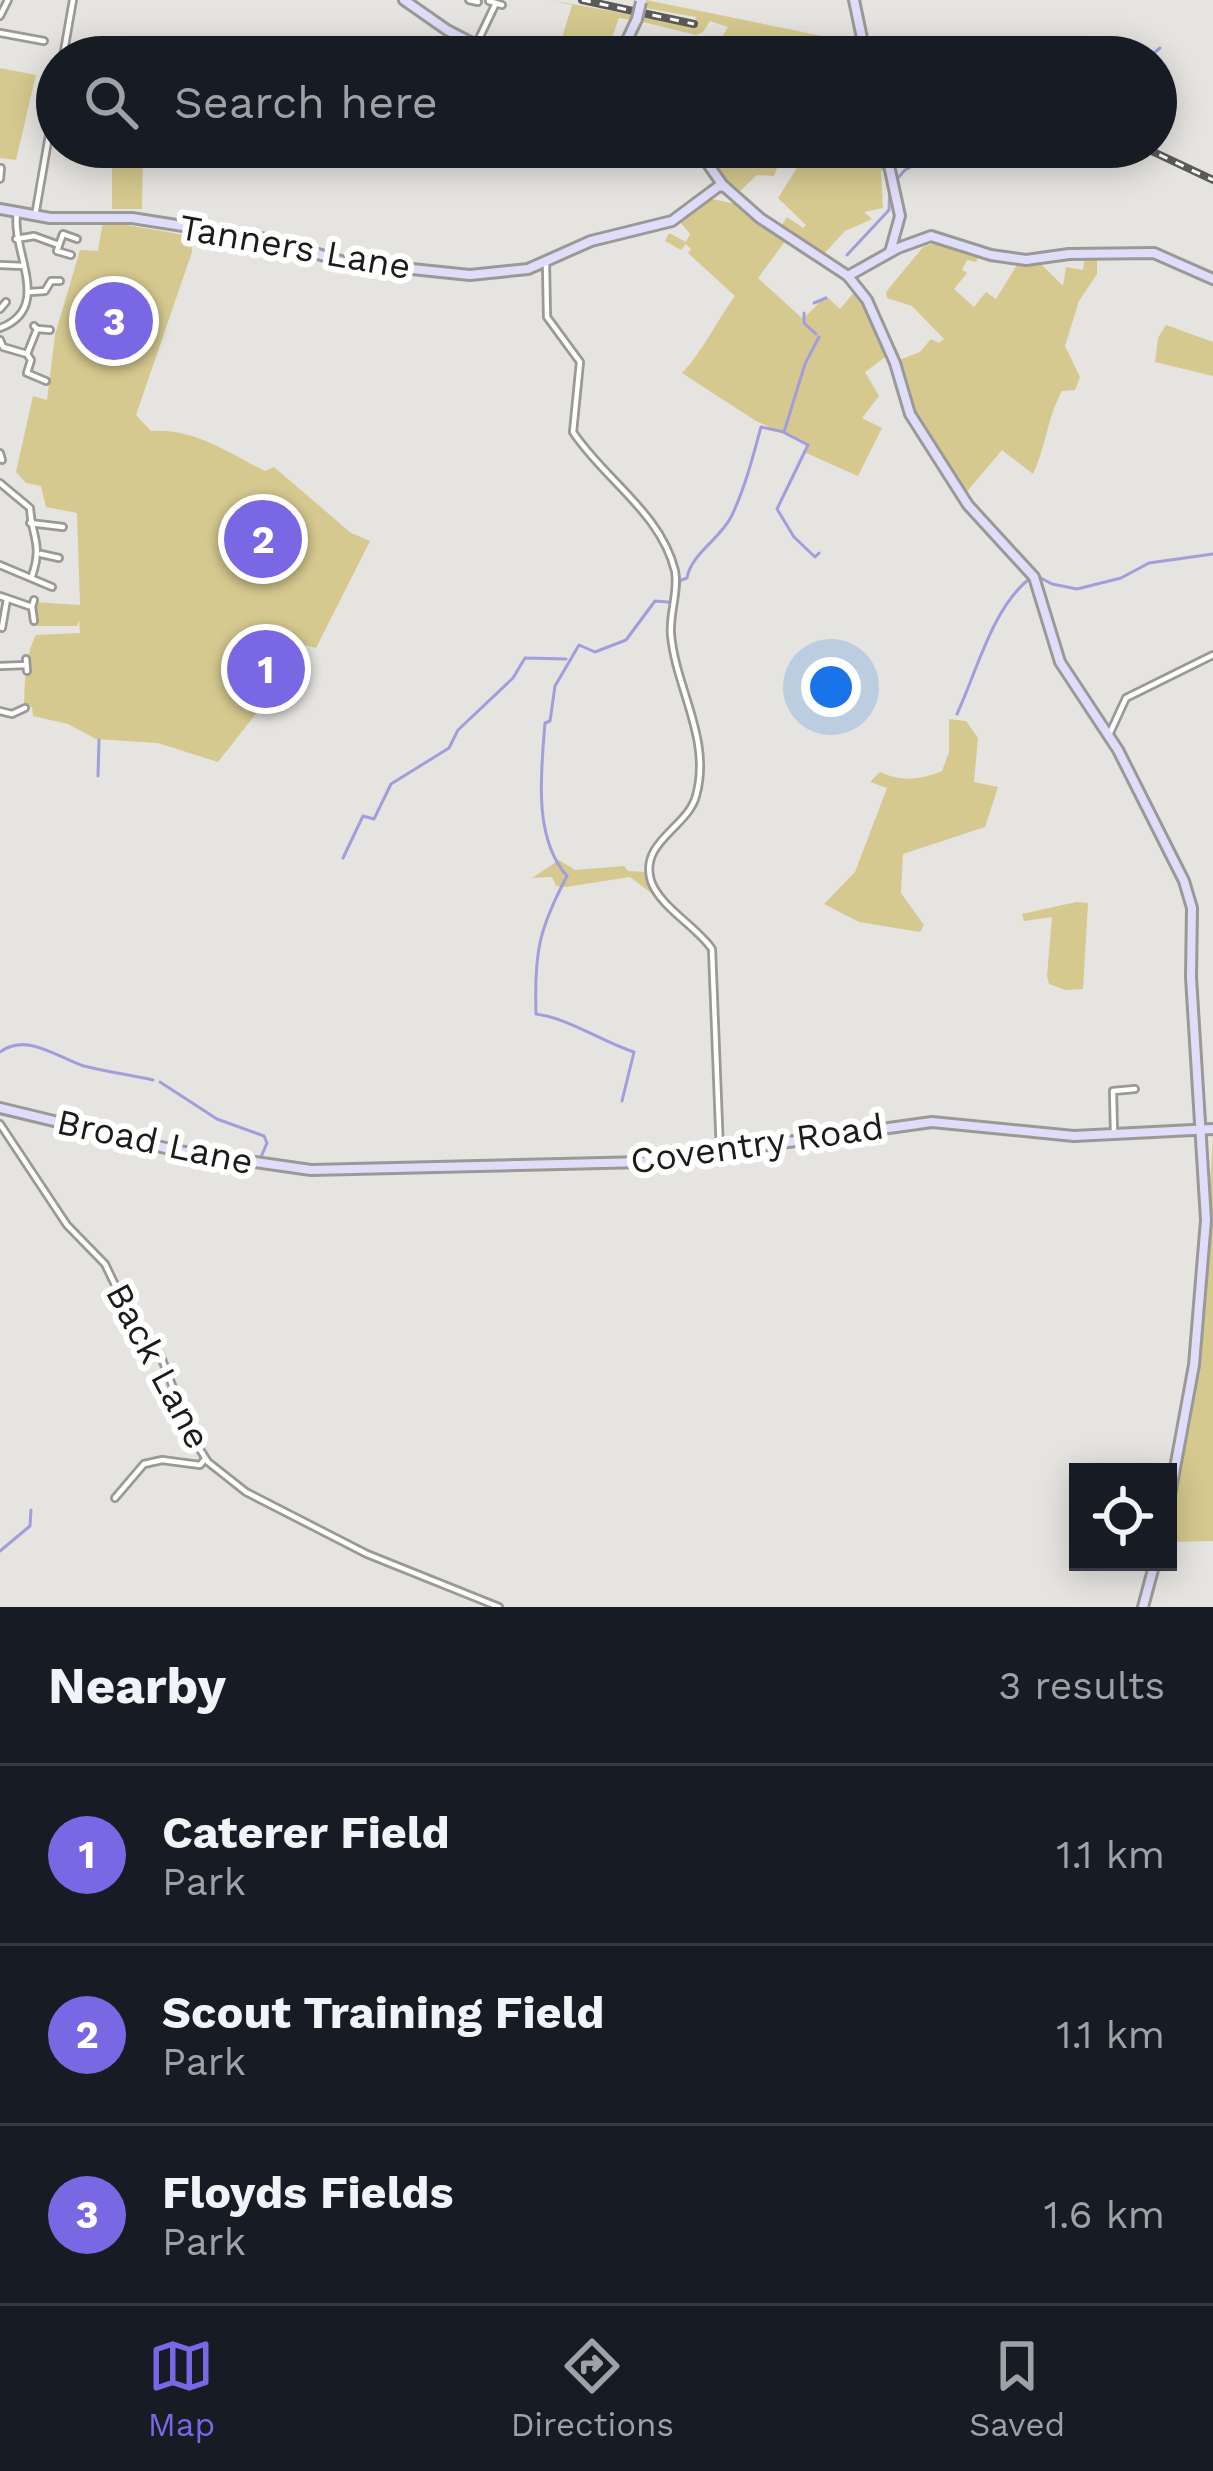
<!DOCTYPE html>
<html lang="en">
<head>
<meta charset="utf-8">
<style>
	:root { --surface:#171b24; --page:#242831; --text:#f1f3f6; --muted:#9ea1a6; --line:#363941; --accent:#7a67e3 }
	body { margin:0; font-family:"Work Sans",sans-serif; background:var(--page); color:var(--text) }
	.controls { position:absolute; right:36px; bottom:36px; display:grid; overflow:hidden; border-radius:0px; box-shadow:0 6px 30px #0003 }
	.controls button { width:108px; height:108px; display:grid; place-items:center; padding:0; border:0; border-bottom:3px solid var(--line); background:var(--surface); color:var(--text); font:60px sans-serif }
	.you { position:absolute; left:831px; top:687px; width:42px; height:42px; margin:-30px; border:9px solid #fff; border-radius:50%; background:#1a73e8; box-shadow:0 0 0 18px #1a73e833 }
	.badge { display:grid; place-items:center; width:78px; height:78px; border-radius:50%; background:var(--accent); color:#fff; font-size:39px; font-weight:700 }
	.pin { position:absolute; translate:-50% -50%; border:6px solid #fff; box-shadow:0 3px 12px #0006 }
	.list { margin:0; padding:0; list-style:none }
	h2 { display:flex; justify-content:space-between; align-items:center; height:156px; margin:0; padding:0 48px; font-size:51px }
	h2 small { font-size:39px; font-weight:400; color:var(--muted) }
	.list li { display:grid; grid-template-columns:78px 1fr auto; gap:36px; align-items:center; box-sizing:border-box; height:180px; padding:0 48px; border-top:3px solid var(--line) }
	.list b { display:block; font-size:45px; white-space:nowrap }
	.list p { margin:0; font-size:39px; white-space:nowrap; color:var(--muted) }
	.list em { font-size:39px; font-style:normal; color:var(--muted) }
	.icon { flex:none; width:66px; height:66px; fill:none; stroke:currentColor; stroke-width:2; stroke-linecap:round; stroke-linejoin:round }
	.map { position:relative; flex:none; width:1213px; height:1607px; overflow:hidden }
	.search { position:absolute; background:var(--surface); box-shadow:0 6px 30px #0003; left:36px; right:36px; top:36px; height:132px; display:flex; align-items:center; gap:30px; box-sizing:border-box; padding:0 42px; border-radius:66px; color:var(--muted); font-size:45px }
	.sheet { height:696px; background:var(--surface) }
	nav { display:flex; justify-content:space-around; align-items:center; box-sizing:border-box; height:168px; border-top:3px solid var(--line); background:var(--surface); font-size:33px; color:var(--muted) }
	nav a { display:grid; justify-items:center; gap:6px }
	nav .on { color:var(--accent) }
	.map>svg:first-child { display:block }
</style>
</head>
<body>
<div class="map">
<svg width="1213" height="1607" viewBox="0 0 1213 1607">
	<rect width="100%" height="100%" fill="#e5e4e0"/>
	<g fill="#d5c98f">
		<path d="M549 0 634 15 632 20 619 18 605 57H556L572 5Z"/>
		<path d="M646 0 847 41V44L837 47 835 57H800L727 46 721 39 728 27 710 21 703 32 696 35 639 21C652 11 678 26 695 22L696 17 645 8Z"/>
		<path d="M0 68 36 75 16 160 0 158Z"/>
		<path d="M715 147H778L783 152 774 176 757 175 736 195 709 160Z"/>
		<path d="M810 147H882L887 170 881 171 883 208 864 212 872 219 845 231 822 256 780 228 787 217 803 228 806 225 778 198Z"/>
		<path d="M112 153H143L142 209H112Z"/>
		<path d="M712 199 736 204 786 240 758 278 803 319 826 296 840 309 856 290 888 355 865 372 879 396 862 418 882 428 858 476 806 453 809 446 756 421 682 373C703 351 716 322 735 296L688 253 691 249 686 244 681 250 665 241 669 233 686 242 690 234 680 222Z"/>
		<path d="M103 221 191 236 192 252 136 415 151 431C194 428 227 452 265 471L274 467 351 533 370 541 316 648 305 645 265 713 259 710 218 762 158 743 96 739 68 724 33 716 32 707 24 706C25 684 25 655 36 635L80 633 79 620 77 626H34V602L80 605 77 513 46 507 41 486 26 483 16 472 33 396 47 400 55 335 80 250 98 251Z"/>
		<path d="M938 242 979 254 976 262 967 260 962 270 967 273 954 289 974 307 986 292 996 299 1019 262H1039L1063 286 1066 267 1083 270 1085 256 1097 255V274L1079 301 1065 346 1080 377 1075 390 1062 391C1047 418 1046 447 1033 474L1002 450 965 494 915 415 899 360 920 352 931 339 939 343 944 339 912 306 887 298 886 292 923 247Z"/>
		<path d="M1166 325 1213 342V376L1155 362 1158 338Z"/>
		<path d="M949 719 966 721 978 738 974 782 998 787 985 827 903 854 901 893 924 925 920 932 859 922 824 904 855 872 887 788 870 782 880 772C902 782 920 780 942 771L949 752Z"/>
		<path d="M559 860 575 870 624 866 628 871 647 872 652 888 667 905 630 877 566 887 556 886 552 877 532 878Z"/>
		<path d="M1076 902 1088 903 1083 989 1065 990 1049 984 1047 976 1052 917 1024 921 1022 914Z"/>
		<path d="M1213 1134V1541L1168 1542 1202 1327Z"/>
	</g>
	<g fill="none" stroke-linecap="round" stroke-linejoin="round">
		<g stroke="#a29edc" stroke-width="3">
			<path d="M1149 57 1160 48"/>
			<path d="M896 180 905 170 947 147"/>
			<path d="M847 255 889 210 890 183"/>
			<path d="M814 303 826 298"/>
			<path d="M804 313V323L816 334"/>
			<path d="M785 433 808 445 777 509 794 537 815 557 819 553"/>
			<path d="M1037 576 1052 584 1077 589 1121 578 1149 563 1213 554"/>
			<path d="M678 586 679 581 687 578C691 554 720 539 731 517 744 491 753 457 761 427L784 432 805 364 819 337"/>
			<path d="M957 714C977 671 992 609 1029 579"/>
			<path d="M98 776 99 740"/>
			<path d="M343 858 363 816 374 819 391 784 449 748 458 730 513 678 525 658 566 659"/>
			<path d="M0 1052C27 1032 58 1058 84 1066 107 1072 131 1075 153 1080"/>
			<path d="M160 1082 217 1119 264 1136 267 1143 261 1157"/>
			<path d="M622 1101 634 1052C600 1041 571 1019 536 1014 534 952 539 929 567 876 533 838 541 772 545 723L550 721 555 686 579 645 595 652 626 640 655 601 668 602"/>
			<path d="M0 1551 30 1526 31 1510"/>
		</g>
		<g stroke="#9a9995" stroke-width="10">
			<g id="street">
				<path d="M469 0 478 2"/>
				<path d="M489 1 502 5"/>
				<path d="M0 16 8 0"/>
				<path d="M0 33 44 41"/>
				<path d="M475 47 496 3"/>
				<path d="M63 57 73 0"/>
				<path d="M0 179 1 168"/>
				<path d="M35 216 57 89"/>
				<path d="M16 239 34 236 59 245 63 234 77 239"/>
				<path d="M59 245 57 251 71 255"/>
				<path d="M546 263 547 317 580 362 573 432C604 479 661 513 675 571 679 591 669 614 671 635 676 689 712 740 696 796 688 827 639 842 651 881 660 907 696 926 712 949L720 1152"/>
				<path d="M0 265 24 266"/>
				<path d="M30 292 45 291 51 281H60"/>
				<path d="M0 309 6 302"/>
				<path d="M0 328C54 308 11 252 17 213"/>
				<path d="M37 329 50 330"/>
				<path d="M0 340 3 347 27 354 31 360 27 373 46 381"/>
				<path d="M27 354 37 329 34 326"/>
				<path d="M0 453 2 460"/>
				<path d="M0 483 30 508C32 539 43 543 32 576"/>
				<path d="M30 523 63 527"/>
				<path d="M41 554 59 558"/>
				<path d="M0 565 52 587"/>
				<path d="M0 596 32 607 34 600"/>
				<path d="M32 607 34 621"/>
				<path d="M2 628 7 599"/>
				<path d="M26 659 27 671"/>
				<path d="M0 666 26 665"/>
				<path d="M0 711 12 714 25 708"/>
				<path d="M1109 735 1126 698 1213 655"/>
				<path d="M0 1124 67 1225 105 1264 130 1316 160 1354 192 1437 208 1462 246 1492 367 1554 499 1607"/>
				<path d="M1114 1133 1113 1091 1135 1089"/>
				<path d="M115 1498 144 1464 162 1460 200 1465 205 1459"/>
			</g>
		</g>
		<g stroke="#9a9995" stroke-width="14">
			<g id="secondary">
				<path d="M404 0 447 30 499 57"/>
				<path d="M854 0 866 57"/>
				<path d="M619 57 637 19"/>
				<path d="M696 147 722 184"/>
				<path d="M885 147 900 216 890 252"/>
				<path d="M725 187 760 218 848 276 867 300 895 363 910 414 968 505 1034 577 1060 662 1118 750 1184 881 1192 908 1191 977 1206 1220 1194 1365 1168 1506"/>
				<path d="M0 209 50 218H132L272 240 344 262 470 275 528 269 591 241 672 221 719 186 725 187"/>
				<path d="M848 276 898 248 931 236 991 255 1026 260 1069 254 1154 253 1213 279"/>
				<path d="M0 1108 178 1151 311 1170 644 1162 932 1122 1074 1136 1213 1129"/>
				<path d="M1143 1607 1155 1562"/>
			</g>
		</g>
		<use href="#street" stroke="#fff" stroke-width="4.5"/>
		<use href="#secondary" stroke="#e0ddfb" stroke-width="8"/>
		<g stroke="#5b5a59" stroke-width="8">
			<g id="rail">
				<path d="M582 0 694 24"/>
				<path d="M836 52 858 57"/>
				<path d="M1143 147 1213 180"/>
			</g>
		</g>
		<use href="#rail" stroke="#fff" stroke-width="3" stroke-dasharray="9" stroke-linecap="butt"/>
		<g stroke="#9a9995" stroke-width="14" stroke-linecap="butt">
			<path id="secondary-bridge" d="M637 19 641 2"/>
		</g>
		<use href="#secondary-bridge" stroke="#e0ddfb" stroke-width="8"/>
	</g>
	<g text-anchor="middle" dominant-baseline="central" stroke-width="12" stroke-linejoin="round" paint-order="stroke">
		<g font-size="36" fill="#1b1b1a" stroke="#fff">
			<text transform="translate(295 247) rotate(10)">Tanners Lane</text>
			<text transform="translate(155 1142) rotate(12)">Broad Lane</text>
			<text transform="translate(757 1144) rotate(-8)">Coventry Road</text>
			<text transform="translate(158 1366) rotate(62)">Back Lane</text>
		</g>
	</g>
</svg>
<div class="controls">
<button><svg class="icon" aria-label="locate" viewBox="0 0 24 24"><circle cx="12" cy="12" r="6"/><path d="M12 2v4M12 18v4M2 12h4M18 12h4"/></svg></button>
</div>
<div class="you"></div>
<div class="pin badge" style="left:266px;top:669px">1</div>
<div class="pin badge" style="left:263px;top:539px">2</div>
<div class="pin badge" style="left:114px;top:321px">3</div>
<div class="search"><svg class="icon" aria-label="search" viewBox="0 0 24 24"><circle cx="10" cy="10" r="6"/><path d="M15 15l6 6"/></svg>Search here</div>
</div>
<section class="sheet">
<h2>Nearby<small>3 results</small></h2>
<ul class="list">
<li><span class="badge">1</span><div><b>Caterer Field</b><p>Park</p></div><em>1.1 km</em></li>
<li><span class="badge">2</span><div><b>Scout Training Field</b><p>Park</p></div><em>1.1 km</em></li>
<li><span class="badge">3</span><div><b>Floyds Fields</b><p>Park</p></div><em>1.6 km</em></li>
</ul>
</section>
<nav>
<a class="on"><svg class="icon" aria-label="map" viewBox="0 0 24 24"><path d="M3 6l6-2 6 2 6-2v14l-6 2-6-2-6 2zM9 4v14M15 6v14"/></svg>Map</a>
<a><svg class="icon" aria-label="directions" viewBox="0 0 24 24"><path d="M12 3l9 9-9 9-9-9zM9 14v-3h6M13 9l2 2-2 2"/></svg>Directions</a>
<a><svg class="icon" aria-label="saved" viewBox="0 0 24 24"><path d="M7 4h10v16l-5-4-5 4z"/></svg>Saved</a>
</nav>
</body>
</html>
